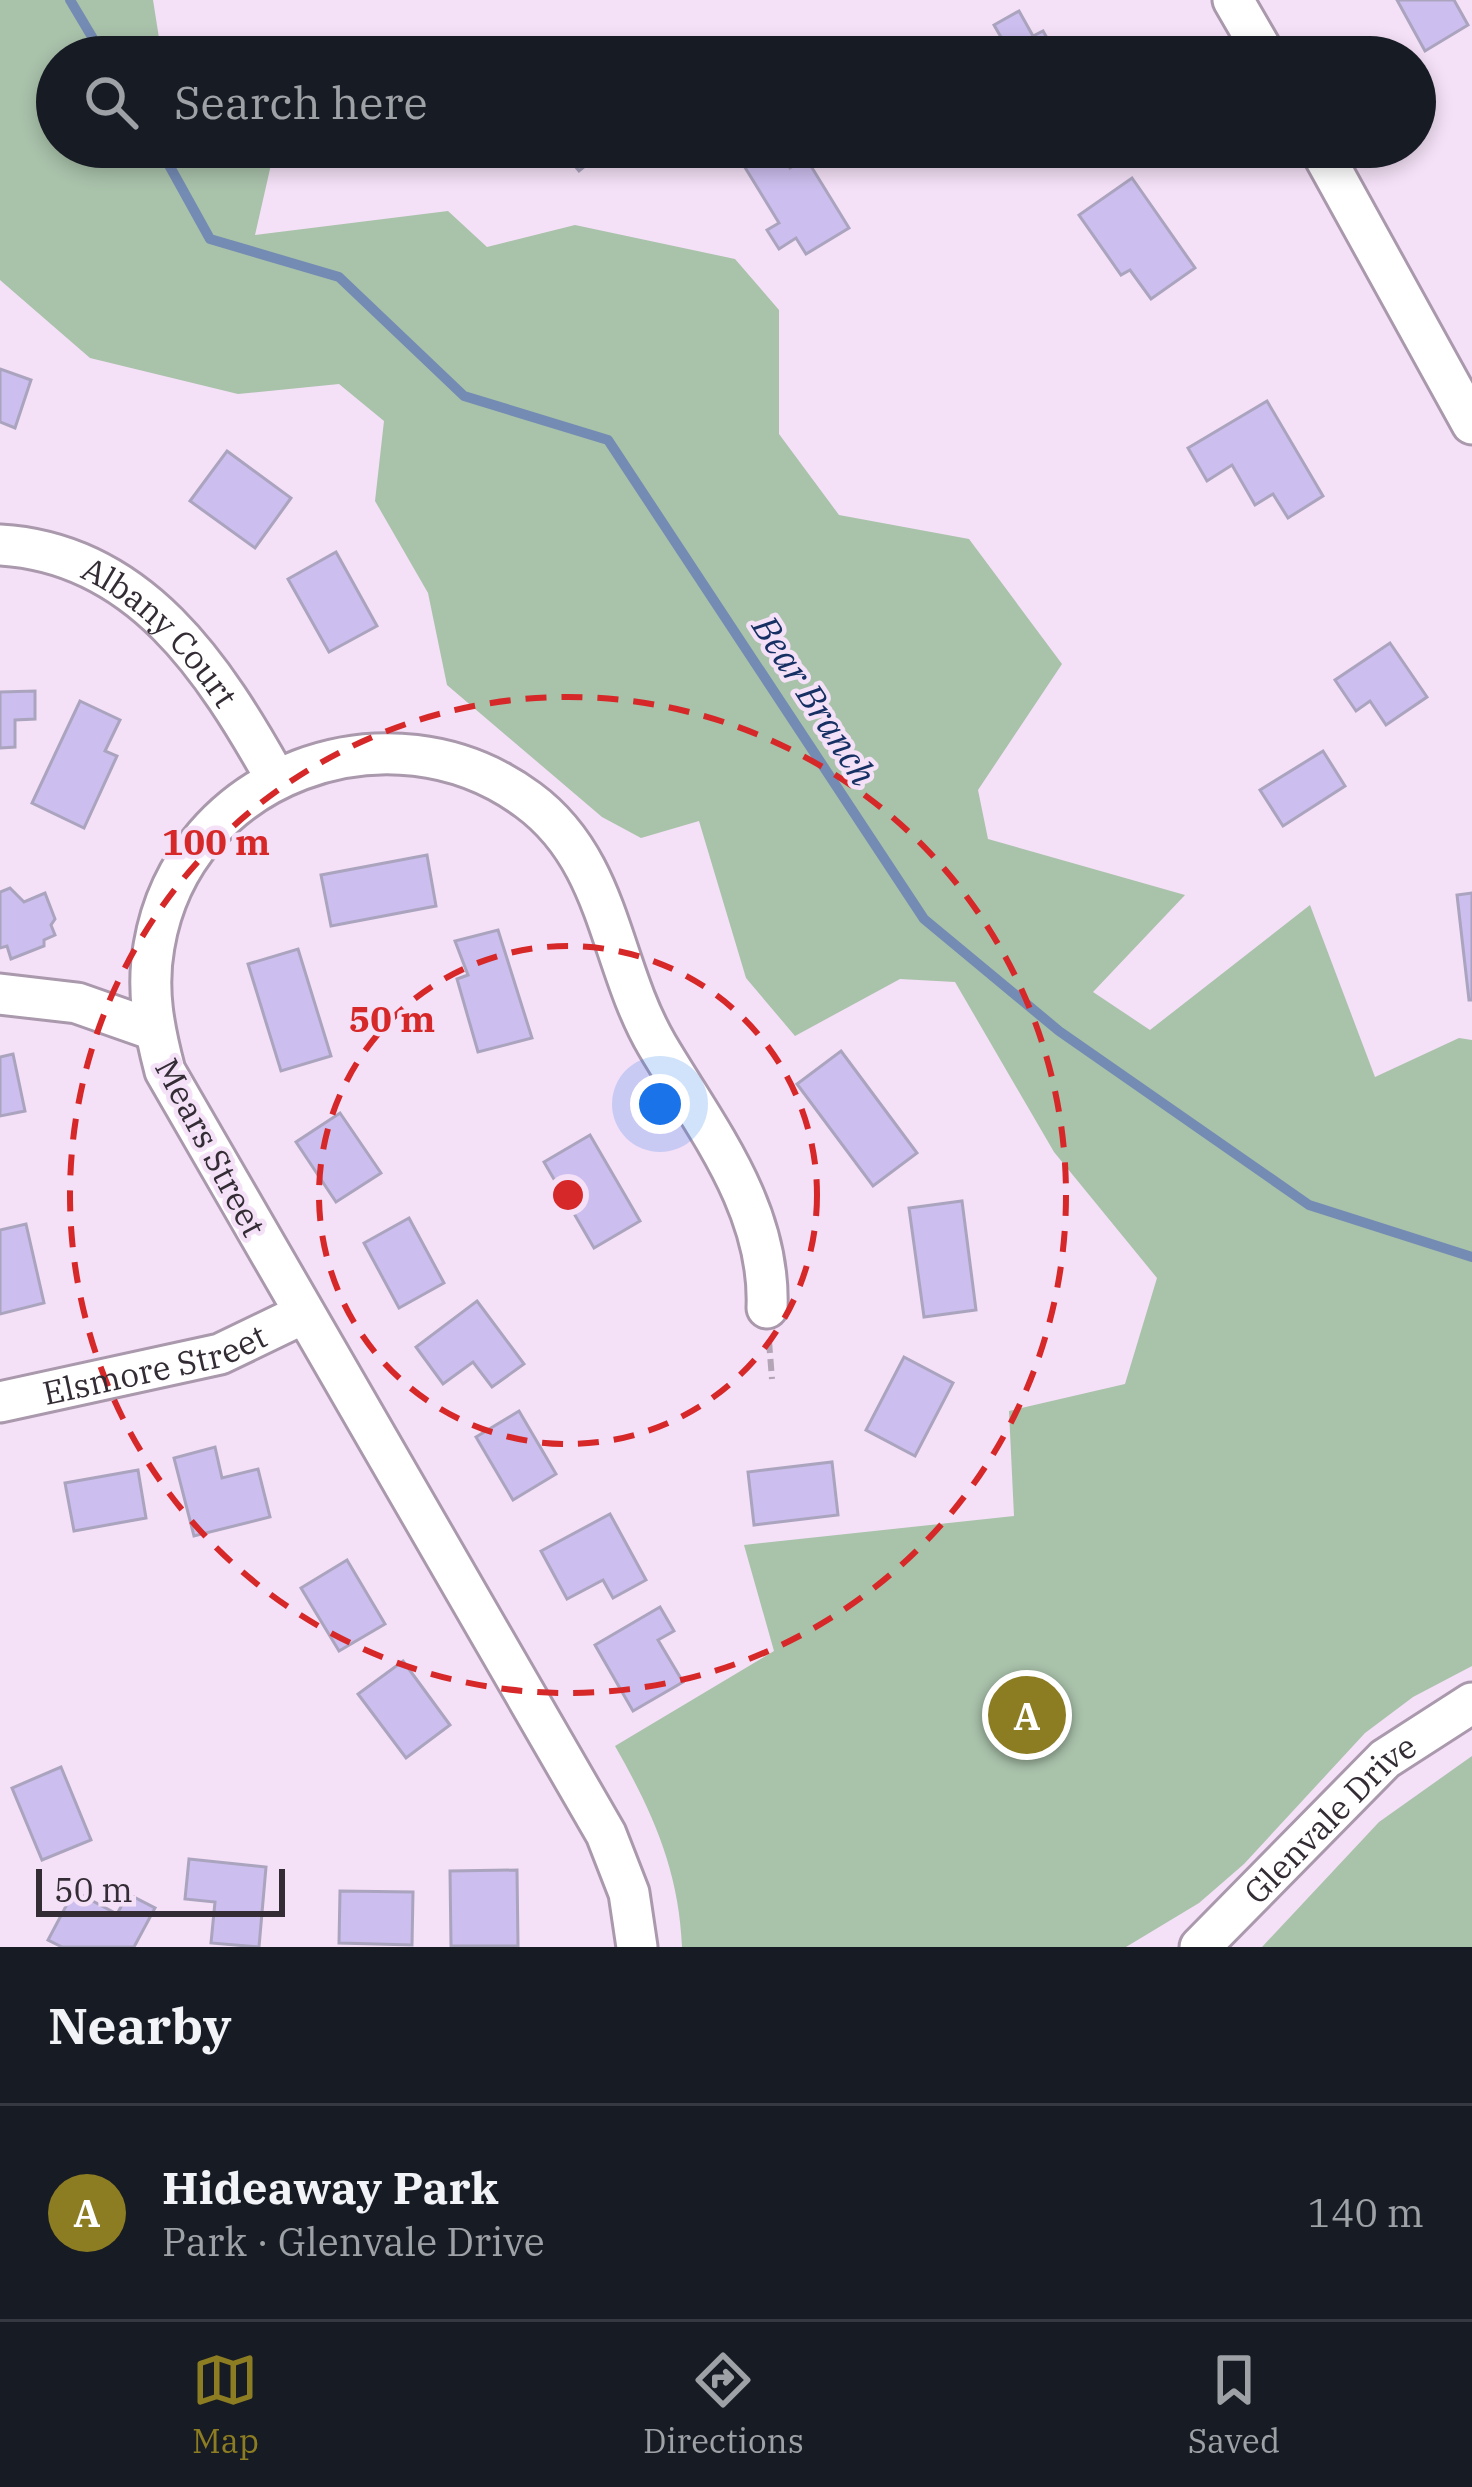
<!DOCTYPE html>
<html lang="en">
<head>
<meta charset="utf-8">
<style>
	:root { --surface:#171b24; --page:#242831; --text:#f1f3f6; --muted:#9ea1a6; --line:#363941; --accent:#8c7c22 }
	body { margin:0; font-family:"IBM Plex Serif",serif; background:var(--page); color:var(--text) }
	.scale { position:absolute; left:36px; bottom:30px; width:249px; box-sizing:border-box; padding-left:12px; border:6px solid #332c34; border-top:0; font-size:33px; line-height:42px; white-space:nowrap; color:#332c34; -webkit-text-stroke:9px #f4e0f7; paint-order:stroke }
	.you { position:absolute; left:660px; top:1104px; width:42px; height:42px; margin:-30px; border:9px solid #fff; border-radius:50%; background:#1a73e8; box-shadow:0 0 0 18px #1a73e833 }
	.badge { display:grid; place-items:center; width:78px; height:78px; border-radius:50%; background:var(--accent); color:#fff; font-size:39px; font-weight:700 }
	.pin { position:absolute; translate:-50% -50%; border:6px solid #fff; box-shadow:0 3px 12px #0006 }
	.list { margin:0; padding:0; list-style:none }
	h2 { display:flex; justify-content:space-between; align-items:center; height:156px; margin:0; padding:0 48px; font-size:51px }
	h2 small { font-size:39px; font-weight:400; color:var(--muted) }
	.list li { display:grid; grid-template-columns:78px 1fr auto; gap:36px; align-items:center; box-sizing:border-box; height:216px; padding:0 48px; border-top:3px solid var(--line) }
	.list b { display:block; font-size:45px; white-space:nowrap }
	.list p { margin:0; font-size:39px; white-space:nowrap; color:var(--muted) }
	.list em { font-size:39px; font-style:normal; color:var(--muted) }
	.icon { flex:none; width:66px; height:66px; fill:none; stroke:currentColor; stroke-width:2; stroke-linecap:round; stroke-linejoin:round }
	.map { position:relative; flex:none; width:1472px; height:1947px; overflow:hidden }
	.search { position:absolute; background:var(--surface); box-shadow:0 6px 18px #0003; left:36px; right:36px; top:36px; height:132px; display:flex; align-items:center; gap:30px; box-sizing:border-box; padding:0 42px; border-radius:66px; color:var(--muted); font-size:45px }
	.sheet { height:372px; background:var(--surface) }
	nav { display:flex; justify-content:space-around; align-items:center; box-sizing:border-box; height:168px; border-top:3px solid var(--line); background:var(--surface); font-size:33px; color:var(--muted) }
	nav a { display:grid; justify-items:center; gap:6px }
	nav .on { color:var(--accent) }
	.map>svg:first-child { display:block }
</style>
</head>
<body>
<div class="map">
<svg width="1472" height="1947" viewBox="0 0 1472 1947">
	<rect width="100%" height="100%" fill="#f4e0f7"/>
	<g fill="#a9c2aa">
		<path d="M0 0H153L162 57H57V147H275L255 235 448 211 487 247 575 225 735 259 779 310V434L839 515 969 539 1062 664 978 790 988 839 1185 895 1093 992 1150 1030 1310 905 1375 1077 1459 1038 1472 1040V1666L1413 1697 1365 1733 1244 1864 1199 1903 1126 1947H682C679 1870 652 1811 615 1746L774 1651 744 1545 1014 1516 1009 1411 1125 1384 1157 1278 1054 1152 955 982 900 979 795 1036 746 978 699 821 641 838 602 817 447 685 428 593 375 501 384 421 339 384 238 394 90 358 0 280Z"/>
		<path d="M1472 1756V1947H1262L1379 1822Z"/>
	</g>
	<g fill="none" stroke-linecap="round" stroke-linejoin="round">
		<g stroke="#748bb4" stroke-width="10">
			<path d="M70 0 104 57"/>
			<path d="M159 147 210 239 339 277 464 396 608 440 924 919 1059 1031 1309 1205 1472 1257"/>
		</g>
	</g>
	<g fill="#ccbeee" stroke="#aba4be" stroke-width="3">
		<path d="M1397 0H1454L1468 25 1425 51Z"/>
		<path d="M1019 11 1033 36 1043 31 1058 57H1006L1009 51 994 25Z"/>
		<path d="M559 147H608L579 171Z"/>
		<path d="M754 147H777L790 168 806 158 849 228 806 254 796 238 779 249 767 230 779 223 738 156Z"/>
		<path d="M1132 178 1195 268 1151 299 1130 270 1121 275 1079 215Z"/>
		<path d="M0 369 31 380 15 428 0 422Z"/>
		<path d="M1267 401 1323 496 1288 518 1273 494 1255 505 1232 465 1207 481 1188 448Z"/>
		<path d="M227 451 291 498 255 548 190 501Z"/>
		<path d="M336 552 377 626 329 652 288 579Z"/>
		<path d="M1390 643 1427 697 1386 725 1370 701 1356 711 1335 680Z"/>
		<path d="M35 691V719L15 720V747L0 748V692Z"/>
		<path d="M80 701 120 720 105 751 117 756 84 828 32 803Z"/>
		<path d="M1323 751 1345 786 1283 826 1260 790Z"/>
		<path d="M427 855 436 906 331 926 321 875Z"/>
		<path d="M10 888 24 902 45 893 55 919 51 925 55 935 44 940V946L11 959 7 946 0 948V892Z"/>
		<path d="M1472 893V1000H1469L1457 895Z"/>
		<path d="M498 930 532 1038 478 1052 457 979 468 975 455 941Z"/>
		<path d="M298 949 331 1056 281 1071 248 964Z"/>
		<path d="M841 1051 917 1153 873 1186 797 1084Z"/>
		<path d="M13 1054 25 1111 0 1116V1057Z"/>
		<path d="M340 1113 381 1173 336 1202 296 1142Z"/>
		<path d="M590 1135 640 1221 594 1248 544 1162Z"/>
		<path d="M962 1201 976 1310 924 1317 909 1208Z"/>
		<path d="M409 1218 444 1283 399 1308 364 1243Z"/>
		<path d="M26 1224 44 1303 0 1314V1230Z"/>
		<path d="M477 1301 524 1364 492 1387 473 1362 443 1384 416 1347Z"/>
		<path d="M904 1357 953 1383 915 1456 866 1430Z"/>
		<path d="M519 1411 556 1474 513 1500 476 1437Z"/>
		<path d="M215 1447 222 1478 258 1469 270 1517 194 1536 174 1458Z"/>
		<path d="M832 1462 838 1515 754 1525 748 1472Z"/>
		<path d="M138 1470 146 1518 74 1531 65 1483Z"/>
		<path d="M610 1514 646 1580 613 1598 603 1580 567 1599 541 1551Z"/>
		<path d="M347 1560 385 1624 339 1651 301 1588Z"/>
		<path d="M660 1607 674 1631 658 1640 683 1682 633 1711 595 1645Z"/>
		<path d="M403 1661 450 1725 406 1758 358 1694Z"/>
		<path d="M61 1767 91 1840 42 1860 12 1788Z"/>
		<path d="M189 1859 266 1867 259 1947 211 1943 215 1902 185 1899Z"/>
		<path d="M517 1870 518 1946H451L450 1871Z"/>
		<path d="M74 1891 117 1914 128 1894 155 1908 134 1947H62L48 1940Z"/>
		<path d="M340 1891 413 1892 412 1945 339 1943Z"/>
	</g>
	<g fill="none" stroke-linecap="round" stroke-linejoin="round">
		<g stroke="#aa98ad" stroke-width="45">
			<g id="street">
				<path d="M1233 0 1266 57"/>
				<path d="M1319 147 1472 424"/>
				<path id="s1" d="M0 545C140 553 215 670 276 779"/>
				<path d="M0 994 77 1003 154 1030"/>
				<path id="s2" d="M0 1402 220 1354 303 1314"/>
				<path d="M637 1947 629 1893 606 1834 165 1071C154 1029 146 990 154 946 183 773 390 698 528 800 611 861 609 963 657 1045 706 1128 771 1208 767 1308"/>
				<path id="s3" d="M1200 1947 1385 1759 1472 1703"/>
			</g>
		</g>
		<path stroke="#b3a4b6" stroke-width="6" stroke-dasharray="12 6" stroke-linecap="butt" d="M769 1341 772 1379"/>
		<use href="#street" stroke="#fff" stroke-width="39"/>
	</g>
	<g fill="none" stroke="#d62828" stroke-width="6" stroke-dasharray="21 15">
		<circle cx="568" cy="1195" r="249"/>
		<circle cx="568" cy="1195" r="498"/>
	</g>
	<g text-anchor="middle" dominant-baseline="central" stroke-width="9" stroke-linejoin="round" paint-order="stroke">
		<g font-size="33" fill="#332c34" stroke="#f4e0f7">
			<text stroke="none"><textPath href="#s1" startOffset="189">Albany Court</textPath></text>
			<text transform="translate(211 1147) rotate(62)">Mears Street</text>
			<text stroke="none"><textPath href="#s2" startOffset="159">Elsmore Street</textPath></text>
			<text stroke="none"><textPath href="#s3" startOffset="183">Glenvale Drive</textPath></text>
		</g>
		<g font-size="36" font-style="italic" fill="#163063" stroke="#f4e0f7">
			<text transform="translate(815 700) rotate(57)">Bear Branch</text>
		</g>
	</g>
	<circle cx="568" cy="1195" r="18" fill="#d62828" stroke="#f4e0f7" stroke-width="6"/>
	<g font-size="36" text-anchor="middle" font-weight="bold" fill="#d62828" stroke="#f4e0f7" stroke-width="9" stroke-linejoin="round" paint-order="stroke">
		<text x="216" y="855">100 m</text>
		<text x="392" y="1032">50 m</text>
	</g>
</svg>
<div class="scale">50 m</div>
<div class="you"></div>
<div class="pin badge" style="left:1027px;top:1715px">A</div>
<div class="search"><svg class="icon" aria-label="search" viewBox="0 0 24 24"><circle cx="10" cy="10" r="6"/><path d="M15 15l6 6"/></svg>Search here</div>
</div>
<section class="sheet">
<h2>Nearby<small></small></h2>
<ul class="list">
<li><span class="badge">A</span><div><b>Hideaway Park</b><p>Park · Glenvale Drive</p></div><em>140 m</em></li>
</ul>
</section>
<nav>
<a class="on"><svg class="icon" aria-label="map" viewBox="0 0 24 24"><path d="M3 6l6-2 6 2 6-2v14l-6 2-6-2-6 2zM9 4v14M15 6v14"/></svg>Map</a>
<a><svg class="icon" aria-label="directions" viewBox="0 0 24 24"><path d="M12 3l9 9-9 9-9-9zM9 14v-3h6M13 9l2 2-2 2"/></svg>Directions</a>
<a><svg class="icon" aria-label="saved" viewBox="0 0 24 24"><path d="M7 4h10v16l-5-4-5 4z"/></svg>Saved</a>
</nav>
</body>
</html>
